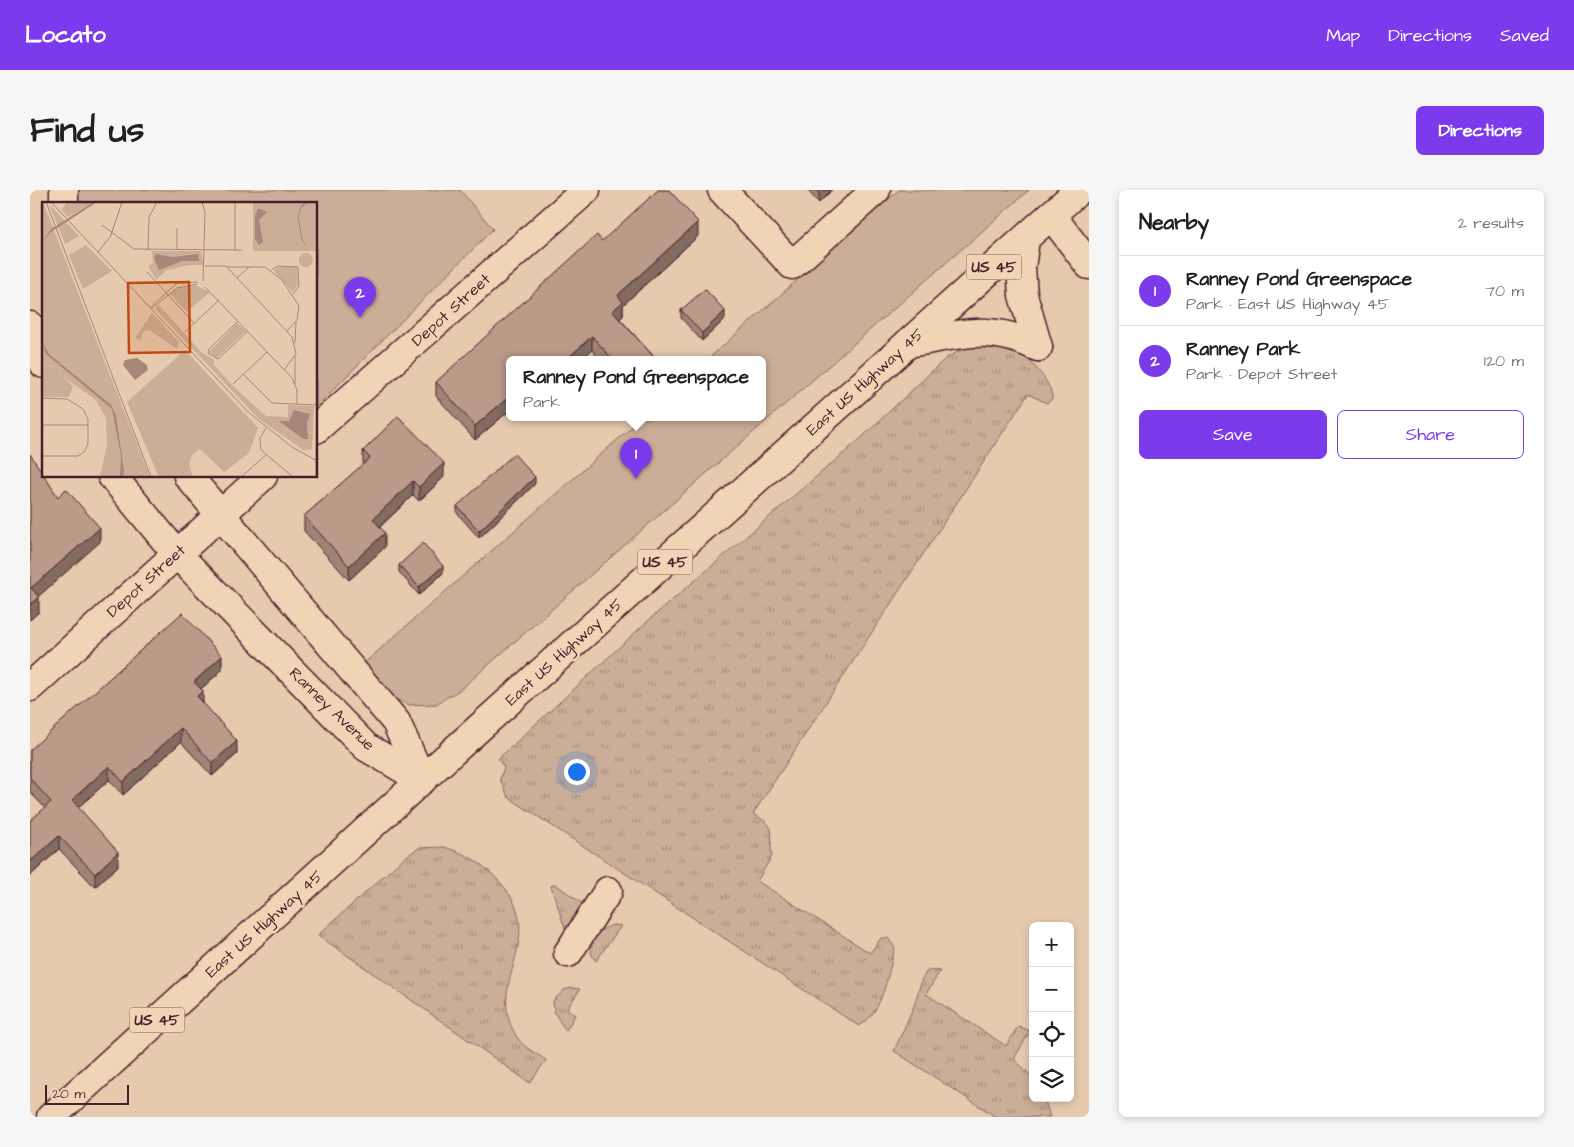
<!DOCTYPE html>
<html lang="en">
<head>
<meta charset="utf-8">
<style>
	:root { --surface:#fff; --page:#f6f6f6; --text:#202124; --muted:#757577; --line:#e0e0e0; --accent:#7c3aed }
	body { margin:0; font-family:"Architects Daughter",sans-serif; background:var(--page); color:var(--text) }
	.controls { position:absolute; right:15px; bottom:15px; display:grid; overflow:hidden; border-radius:8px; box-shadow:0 2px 8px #0003 }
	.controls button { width:45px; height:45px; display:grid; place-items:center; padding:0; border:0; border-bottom:1px solid var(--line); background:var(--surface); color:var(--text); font:25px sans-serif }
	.scale { position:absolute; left:15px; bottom:12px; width:84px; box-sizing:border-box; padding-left:5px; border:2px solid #4a1f2b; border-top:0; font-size:14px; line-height:18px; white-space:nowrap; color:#4a1f2b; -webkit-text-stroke:4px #efd5b6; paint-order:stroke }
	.you { position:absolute; left:546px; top:581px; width:18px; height:18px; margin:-12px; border:4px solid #fff; border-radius:50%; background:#1a73e8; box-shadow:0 0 0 8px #1a73e833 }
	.badge { display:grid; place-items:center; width:32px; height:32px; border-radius:50%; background:var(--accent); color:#fff; font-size:16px; font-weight:700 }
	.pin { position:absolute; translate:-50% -41px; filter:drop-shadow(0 1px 2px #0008) }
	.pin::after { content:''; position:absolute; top:26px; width:18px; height:15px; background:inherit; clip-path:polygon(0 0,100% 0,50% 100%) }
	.popup { position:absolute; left:476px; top:166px; width:260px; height:65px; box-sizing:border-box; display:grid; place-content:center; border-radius:8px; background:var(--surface); filter:drop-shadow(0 1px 4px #0005); font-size:16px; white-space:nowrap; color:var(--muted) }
	.popup b { font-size:19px; color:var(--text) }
	.popup::after { content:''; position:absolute; left:50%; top:100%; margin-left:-10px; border:10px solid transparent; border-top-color:var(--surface) }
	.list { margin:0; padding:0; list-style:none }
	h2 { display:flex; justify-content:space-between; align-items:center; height:65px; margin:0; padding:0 20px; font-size:21px }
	h2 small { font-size:16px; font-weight:400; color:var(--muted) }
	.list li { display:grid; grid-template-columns:32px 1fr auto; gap:15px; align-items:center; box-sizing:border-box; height:70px; padding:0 20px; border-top:1px solid var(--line) }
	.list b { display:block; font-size:19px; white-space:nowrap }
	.list p { margin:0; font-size:16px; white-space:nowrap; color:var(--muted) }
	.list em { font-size:16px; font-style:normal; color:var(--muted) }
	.actions { display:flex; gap:10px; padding:15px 20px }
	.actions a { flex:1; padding:11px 0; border:1px solid var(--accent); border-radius:8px; text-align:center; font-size:18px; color:var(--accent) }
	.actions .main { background:var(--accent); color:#fff }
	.icon { flex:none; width:28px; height:28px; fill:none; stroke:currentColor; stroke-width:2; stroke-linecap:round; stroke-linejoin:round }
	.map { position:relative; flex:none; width:1059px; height:927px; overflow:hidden; border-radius:8px }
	header { display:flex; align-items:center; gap:30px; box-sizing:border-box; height:70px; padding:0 25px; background:var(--accent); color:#fff }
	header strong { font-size:24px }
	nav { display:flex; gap:28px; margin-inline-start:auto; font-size:18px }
	.intro { display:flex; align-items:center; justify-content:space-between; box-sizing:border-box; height:120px; padding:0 30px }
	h1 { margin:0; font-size:35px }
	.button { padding:12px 22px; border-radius:8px; background:var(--accent); color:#fff; font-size:18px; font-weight:700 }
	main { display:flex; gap:30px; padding:0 30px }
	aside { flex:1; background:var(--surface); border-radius:8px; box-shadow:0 2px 8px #0003 }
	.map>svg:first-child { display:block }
</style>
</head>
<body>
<header>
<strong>Locato</strong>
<nav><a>Map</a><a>Directions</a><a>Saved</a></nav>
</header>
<div class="intro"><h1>Find us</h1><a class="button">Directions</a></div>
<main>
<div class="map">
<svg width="1059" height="927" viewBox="0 0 1059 927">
	<defs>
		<pattern id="grass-tufts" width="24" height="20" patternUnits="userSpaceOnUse" patternTransform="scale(1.25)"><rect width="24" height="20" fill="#cbae98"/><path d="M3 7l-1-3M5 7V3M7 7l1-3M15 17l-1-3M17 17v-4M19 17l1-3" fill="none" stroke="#a78d7c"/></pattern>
	</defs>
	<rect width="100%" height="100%" fill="#e5caae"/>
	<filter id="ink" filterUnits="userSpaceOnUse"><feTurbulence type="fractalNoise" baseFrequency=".02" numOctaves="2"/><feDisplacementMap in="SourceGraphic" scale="10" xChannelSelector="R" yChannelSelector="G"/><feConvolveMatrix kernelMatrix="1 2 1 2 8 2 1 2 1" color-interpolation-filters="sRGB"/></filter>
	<g filter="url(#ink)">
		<g fill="url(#grass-tufts)" stroke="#8a6662">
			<path d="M955 154C965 156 976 157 985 161 999 167 1024 195 1022 209L1017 213 998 204 723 624C728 627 737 631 740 637 744 644 739 657 742 666L727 691 840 763 851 748H858L865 758C858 782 853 824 829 836L478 607 470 589 474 577 468 569 620 429 828 251 916 168 937 157Z"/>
			<path d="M414 657C435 663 449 671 465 687 527 747 448 793 489 850 496 859 507 864 516 870L500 893 288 745 375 667 389 658Z"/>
			<path d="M525 694 556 716 536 741 521 696Z"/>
			<path d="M583 735 591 736 566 771 561 764C562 747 567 740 583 735Z"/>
			<path d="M901 780 910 781 896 804 976 856 988 836 1000 841 984 869 1003 888V908H1014L1020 927H966L864 861 884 816 892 789 896 782Z"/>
			<path d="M541 798 550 799 537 819 545 825 536 841 524 822 523 811 534 800Z"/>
		</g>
		<g fill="#cbae98" stroke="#8a6662">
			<path d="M42 0H430L463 39 286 217V14H42Z"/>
			<path d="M869 0H999L431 499 406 514 379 515 355 505 331 476 612 228H732V170H677Z"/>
		</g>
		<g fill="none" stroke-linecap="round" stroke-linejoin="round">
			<g stroke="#4a1f2b" stroke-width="31">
				<g id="minor">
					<path d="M692 0 762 75 846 0"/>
					<path d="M34 14V0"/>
					<path d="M1021 25 1059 75"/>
					<path d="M995 49 991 78 993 105 1008 157"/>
					<path d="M0 136 14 174"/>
					<path d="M878 153C930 145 958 133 1008 157"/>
					<path d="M286 239 556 0"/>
					<path d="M82 286 146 363 336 557 392 590"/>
					<path d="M158 286 366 532 392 590"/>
					<path d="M0 497 233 286"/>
					<path d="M538 763 578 701"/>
				</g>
			</g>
			<g stroke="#4a1f2b" stroke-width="31">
				<path id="major" d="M21 927 439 547 1049 0"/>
			</g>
			<use href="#minor" stroke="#efd5b6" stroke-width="28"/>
			<use href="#major" stroke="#efd5b6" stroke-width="28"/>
		</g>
		<g fill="#a08476" stroke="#4a1f2b">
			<path d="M777 0H802L789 13Z"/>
			<path d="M668 46 593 115V126L590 129 627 170H571L562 160 480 170V220L445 250 406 206V192L572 51Z"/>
			<path d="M651 120 695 129 672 151 651 128Z"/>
			<path d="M333 261 414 287 389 311 383 305 350 337 355 357 319 390 274 341V326L333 275Z"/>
			<path d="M505 294 449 348 427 323V316Z"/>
			<path d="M369 375 413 383 389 405 369 382Z"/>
			<path d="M192 480 171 499 173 513 207 564 182 586 151 552 93 605 79 590 48 617 88 676 65 697 29 659 0 686V631L15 618 0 602V560Z"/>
		</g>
		<g fill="#826c60" stroke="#4a1f2b">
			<path d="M789 0H802L789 13Z"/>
			<path d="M668 32V46L593 115V126L582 135V121L588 105Z"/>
			<path d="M695 121V129L672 151V143Z"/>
			<path d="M562 146V160L550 170H536Z"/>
			<path d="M480 206V220L445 250V236Z"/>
			<path d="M414 273V287L389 311V297Z"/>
			<path d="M505 287V294L449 348V341Z"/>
			<path d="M383 291V305L343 343V329Z"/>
			<path d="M70 338V352L1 413V398Z"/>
			<path d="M355 343V357L319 390V376Z"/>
			<path d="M413 376V383L389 405V397Z"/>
			<path d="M9 407V422L0 430V415Z"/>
			<path d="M192 466V480L164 505V492Z"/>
			<path d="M173 501V514L167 506Z"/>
			<path d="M151 538V552L93 605V592Z"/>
			<path d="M207 551V564L182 586V573Z"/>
			<path d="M79 576V590L42 623V610Z"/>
			<path d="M29 646V659L0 686V672Z"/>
			<path d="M88 662V676L65 697V684Z"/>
		</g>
		<g fill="#ba9a89" stroke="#4a1f2b">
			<path d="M628 0H639L668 32 588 105 593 112 582 121 627 170H583L562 146 536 170H480V206L445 236 406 192 567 45 572 51Z"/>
			<path d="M675 99 695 121 672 143 651 120Z"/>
			<path d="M368 226 414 273 389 297 383 291 343 329 355 343 319 376 274 326 340 268 333 261Z"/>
			<path d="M0 264 28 307 36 299 70 338 1 398 9 407 0 415Z"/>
			<path d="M484 264 505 287 449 341 427 316Z"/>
			<path d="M393 353 413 376 389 397 369 375Z"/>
			<path d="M152 423 192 466 164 492 173 501 167 506 207 551 182 573 151 538 93 592 79 576 42 610 88 662 65 684 29 646 0 672V631L21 612 0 588V560Z"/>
		</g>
	</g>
	<g text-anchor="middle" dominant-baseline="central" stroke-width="5" stroke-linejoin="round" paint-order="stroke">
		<g fill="#efd5b6" stroke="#7c5655" stroke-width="1">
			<rect x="936.5" y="64.5" width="55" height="25" rx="4"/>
			<rect x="607.5" y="359.5" width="55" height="25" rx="4"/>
			<rect x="99.5" y="817.5" width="55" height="25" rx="4"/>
		</g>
		<g font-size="15" font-weight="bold" fill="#4a1f2b">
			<text x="964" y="77">US 45</text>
			<text x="635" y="372">US 45</text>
			<text x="127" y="830">US 45</text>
		</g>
		<g font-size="16" fill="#4a1f2b" stroke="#efd5b6">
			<text transform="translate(421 120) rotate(-42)">Depot Street</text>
			<text transform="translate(835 192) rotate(-42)">East US Highway 45</text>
			<text transform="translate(116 391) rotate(-42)">Depot Street</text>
			<text transform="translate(534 462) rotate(-42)">East US Highway 45</text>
			<text transform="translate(302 519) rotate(44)">Ranney Avenue</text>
			<text transform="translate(234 734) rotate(-42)">East US Highway 45</text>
		</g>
	</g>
	<g transform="translate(12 12)">
		<rect width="275" height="275" fill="#e5caae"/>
		<path d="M1 0 62 158 56 160 0 164ZM110 111 137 140 135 147 107 128 102 129 98 138 93 136Z" fill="#cbae98"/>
		<path d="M7 2 37 34 23 42ZM44 43 70 69 41 87 27 53ZM62 158 85 216 108 275H58L65 242 64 216 54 198 19 173 18 163Z" fill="#cbae98"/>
		<path d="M143 148 216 226 207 251 182 270 158 247 150 253 147 262 151 275H117L85 200Z" fill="#cbae98"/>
		<path d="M25 0H53L26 15 20 8ZM211 0H275V49H211ZM110 49H159L162 63H147L125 68 114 78 106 64 111 61ZM257 58a7 7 0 1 1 14 0a7 7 0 1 1-14 0ZM235 65H255L256 82 251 90 232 69ZM153 83 168 90 145 110 128 92 133 87ZM116 102 159 150 172 158V163L192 185 224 214 246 215V203L272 204 270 247 261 248 216 216 113 107ZM195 121 204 129 175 156 167 150ZM18 163 19 173 31 184 27 195H0V164Z" fill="#cbae98"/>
		<path d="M52 0H55L9 30 0 41 9 27ZM216 6 225 10 217 18 221 40 217 43 213 37V13ZM114 52 130 55 156 52 157 59H140L117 68 112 56ZM0 140 7 152 69 203 74 213 82 269 81 275H78L79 254 70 207 4 152ZM95 156 105 163 106 168 93 178 81 163 83 158ZM252 208 268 212 265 221 266 237H261L237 219H247Z" fill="#a88679"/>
		<path fill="none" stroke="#a7867a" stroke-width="1" d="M4 0 109 275M9 0 206 210 250 245 275 259M160 0 163 11 161 79M263 0 259 5 267 0M259 5 256 15 260 37 264 43M60 23 92 47 200 48M68 36 80 0M106 48 107 15 115 0M135 48V26M193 48V0M56 50 67 36M163 64H184L250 135 254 152 242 168M185 65H223L240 78 257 104 255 118 245 129M229 68 236 64 256 65 257 84 251 92M105 70 152 121M195 76 207 65M163 85 250 176 255 188V203M108 106 135 81 156 80M110 106 135 86 155 82M196 119 167 147 166 151 176 157 206 129M143 130 177 98M253 141 254 120M201 172 230 201 275 203M191 182 225 150M253 182V154M0 196 25 197 41 207 46 217V241L43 249 36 254H0M0 223H46M224 226 218 236 219 248 251 275M199 275 224 253M274 275 275 148"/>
		<path fill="#c04a14" fill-opacity="0.15" stroke="#c04a14" stroke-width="2.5" d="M147 80 148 150 87 151 86 81Z"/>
		<rect width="275" height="275" fill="none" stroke="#4a1f2b" stroke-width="2.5"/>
	</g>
</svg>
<div class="controls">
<button>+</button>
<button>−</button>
<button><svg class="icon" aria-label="locate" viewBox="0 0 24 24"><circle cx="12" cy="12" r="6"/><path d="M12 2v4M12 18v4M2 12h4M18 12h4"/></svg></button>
<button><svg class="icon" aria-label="layers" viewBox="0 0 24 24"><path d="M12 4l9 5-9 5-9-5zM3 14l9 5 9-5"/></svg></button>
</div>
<div class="scale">20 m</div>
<div class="you"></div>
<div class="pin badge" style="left:606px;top:289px">1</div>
<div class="popup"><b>Ranney Pond Greenspace</b>Park</div>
<div class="pin badge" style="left:330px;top:128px">2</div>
</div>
<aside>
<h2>Nearby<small>2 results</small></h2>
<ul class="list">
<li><span class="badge">1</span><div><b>Ranney Pond Greenspace</b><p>Park · East US Highway 45</p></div><em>70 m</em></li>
<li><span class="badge">2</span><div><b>Ranney Park</b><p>Park · Depot Street</p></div><em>120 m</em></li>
</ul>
<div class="actions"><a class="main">Save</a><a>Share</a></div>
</aside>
</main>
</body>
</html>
